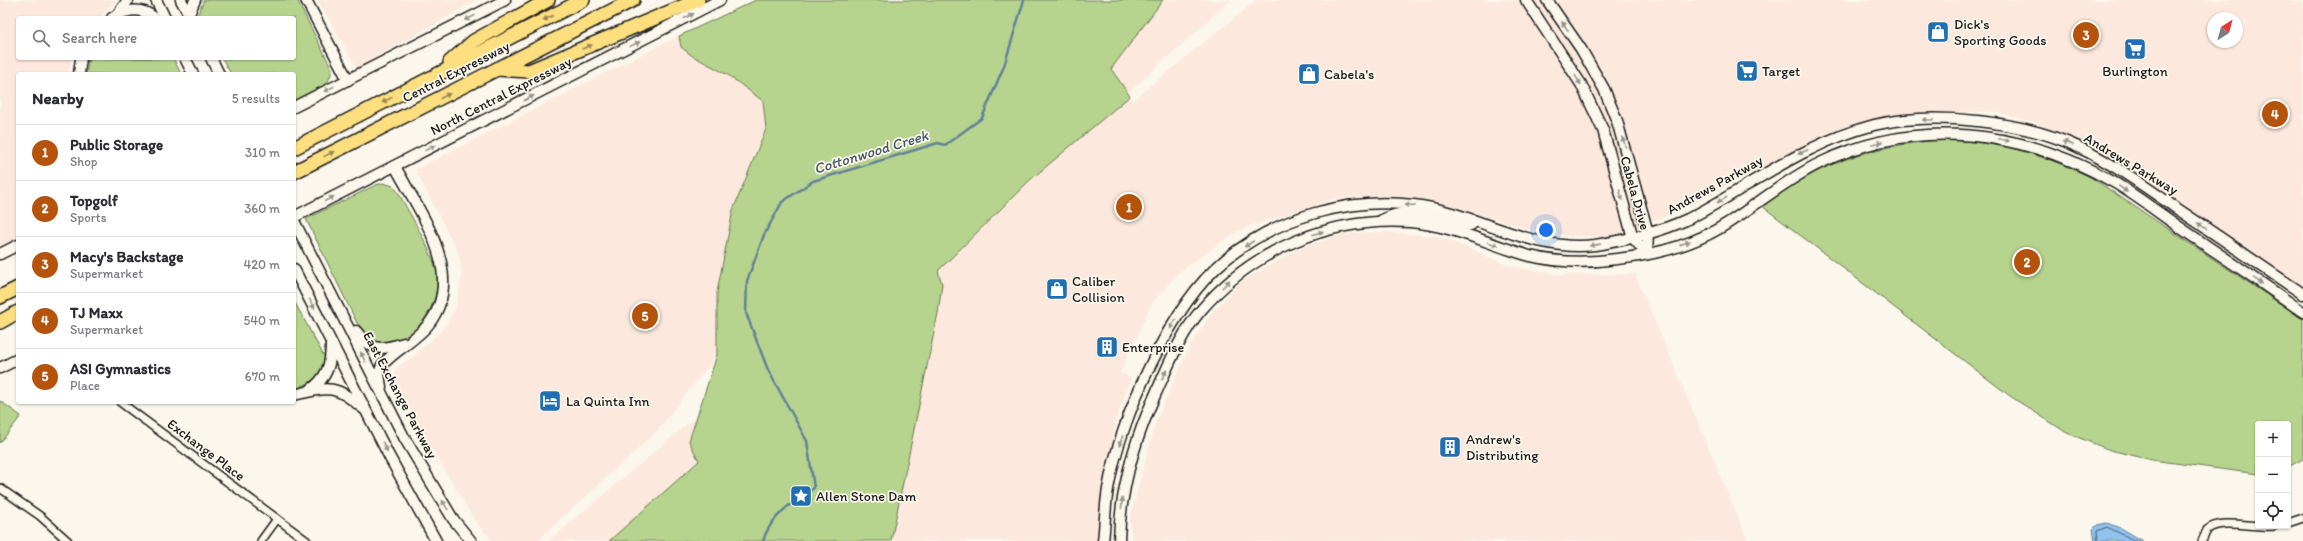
<!DOCTYPE html>
<html lang="en">
<head>
<meta charset="utf-8">
<style>
	:root { --surface:#fff; --page:#f7f7f7; --text:#2b2b33; --muted:#7c7c81; --line:#e1e1e2; --accent:#b45309 }
	body { margin:0; font-family:Itim,sans-serif; background:var(--page); color:var(--text) }
	.controls { position:absolute; right:12px; bottom:12px; display:grid; overflow:hidden; border-radius:4px; box-shadow:0 1px 3px #0004 }
	.controls button { width:36px; height:36px; display:grid; place-items:center; padding:0; border:0; border-bottom:1px solid var(--line); background:var(--surface); color:var(--text); font:20px sans-serif }
	.compass { position:absolute; left:2207px; top:12px; width:36px; height:36px; border-radius:50%; background:var(--surface); box-shadow:0 1px 3px #0004; rotate:36deg }
	.you { position:absolute; left:1546px; top:230px; width:14px; height:14px; margin:-10px; border:3px solid #fff; border-radius:50%; background:#1a73e8; box-shadow:0 0 0 6px #1a73e833 }
	.badge { display:grid; place-items:center; width:26px; height:26px; border-radius:50%; background:var(--accent); color:#fff; font-size:13px; font-weight:700 }
	.pin { position:absolute; translate:-50% -50%; border:2px solid #fff; box-shadow:0 1px 4px #0006 }
	.list { margin:0; padding:0; list-style:none }
	h2 { display:flex; justify-content:space-between; align-items:center; height:52px; margin:0; padding:0 16px; font-size:17px }
	h2 small { font-size:13px; font-weight:400; color:var(--muted) }
	.list li { display:grid; grid-template-columns:26px 1fr auto; gap:12px; align-items:center; box-sizing:border-box; height:56px; padding:0 16px; border-top:1px solid var(--line) }
	.list b { display:block; font-size:15px; white-space:nowrap }
	.list p { margin:0; font-size:13px; white-space:nowrap; color:var(--muted) }
	.list em { font-size:13px; font-style:normal; color:var(--muted) }
	.icon { flex:none; width:22px; height:22px; fill:none; stroke:currentColor; stroke-width:2; stroke-linecap:round; stroke-linejoin:round }
	.map { position:relative; flex:none; width:2303px; height:541px; overflow:hidden }
	.search { position:absolute; background:var(--surface); box-shadow:0 1px 3px #0004; left:16px; top:16px; width:280px; height:44px; display:flex; align-items:center; gap:10px; box-sizing:border-box; padding:0 14px; border-radius:4px; color:var(--muted); font-size:15px }
	.panel { position:absolute; background:var(--surface); box-shadow:0 1px 3px #0004; left:16px; top:72px; width:280px; height:332px; border-radius:4px }
	.map>svg:first-child { display:block }
</style>
</head>
<body>
<div class="map">
<svg width="2303" height="541" viewBox="0 0 2303 541">
	<rect width="100%" height="100%" fill="#fbf7ec"/>
	<filter id="ink" filterUnits="userSpaceOnUse"><feTurbulence type="fractalNoise" baseFrequency=".025" numOctaves="2"/><feDisplacementMap in="SourceGraphic" scale="8" xChannelSelector="R" yChannelSelector="G"/><feConvolveMatrix kernelMatrix="1 2 1 2 8 2 1 2 1" color-interpolation-filters="sRGB"/></filter>
	<g filter="url(#ink)">
		<g fill="#fce8dc" fill-rule="evenodd">
			<path d="M0 0H116L98 18H18V58H71L69 74H18V238L0 246Z"/>
			<path d="M318 0H477L357 68Z"/>
			<path d="M1165 0H1231L1043 169 1130 96 1133 100 1257 0H2303V287L2110 157 2083 143 2034 122 1992 111 1917 114 1888 118 1833 133 1737 179 1702 200 1668 215 1610 237 1548 235 1453 206 1399 198 1352 197 1334 199 1247 227 1231 235 1178 273 1152 303 1120 373 1131 378 1116 419 1098 524V541H891L938 313 942 284 938 271 1014 197 795 337ZM2213 18H2237V42H2213Z"/>
			<path d="M679 36 681 47 691 55 728 75 763 101 766 129 733 210 717 292V355L657 431 537 541H493L475 521 396 388 395 369 414 356 445 327 456 307 462 274 459 254 415 170Z"/>
			<path d="M1386 232 1434 236 1469 248 1506 265 1560 275 1635 274 1748 541H1132L1130 519 1156 421 1188 350 1211 314 1241 282 1300 248 1343 234Z"/>
			<path d="M754 368 775 399 620 541H549Z"/>
		</g>
		<g fill="#b6d48d" stroke="#697854">
			<path d="M204 0H297L332 69C329 91 312 95 294 103V74H231L222 58H294V18H200L198 14Z"/>
			<path d="M756 0H1163L1111 69 1130 96 1029 181 938 271 942 284 938 313 891 541H609L699 461 689 441 717 355V292L733 210 766 129 763 101 728 75 691 55 681 47 679 36Z"/>
			<path d="M89 58H173L181 74H86Z"/>
			<path d="M1939 140C1996 141 2041 153 2092 178L2303 319V459L2288 467V424H2258V474L2152 460 2110 450 2067 433 2010 396 1762 206C1821 163 1865 147 1939 140Z"/>
			<path d="M383 183 393 186 398 192C410 214 424 237 433 260 446 291 427 329 396 341 391 343 384 343 378 344L357 323 306 219 376 185Z"/>
			<path d="M294 301 325 358 321 377 294 390Z"/>
			<path d="M0 401 21 416 0 443Z"/>
		</g>
		<path fill="#90c3ed" stroke="#628099" d="M2107 523 2121 528 2143 541H2095L2093 529 2097 525Z"/>
		<g fill="none" stroke-linecap="round" stroke-linejoin="round">
			<path stroke="#4a5f70" stroke-width="1" d="M2098 541 2097 531 2107 527 2136 541"/>
			<path stroke="#628099" stroke-width="2.5" d="M763 541C770 517 793 501 814 488L807 441 768 370 746 313 747 281 764 235 782 202 813 181 938 143 945 145 982 118 1004 66 1024 0"/>
			<g stroke="#1c1c1c" stroke-width="10">
				<g id="street">
					<path d="M120 402 307 541"/>
					<path d="M0 488 40 516 68 541"/>
					<path d="M2288 523 2303 518"/>
					<path d="M261 541 277 519"/>
					<path d="M2202 541 2207 530C2220 518 2255 528 2274 526"/>
				</g>
			</g>
			<g stroke="#1c1c1c" stroke-width="13">
				<g id="secondary">
					<path d="M156 0 165 18"/>
					<path d="M181 0 191 18"/>
					<path d="M306 0 348 80"/>
					<path d="M1526 0 1581 84 1603 130 1633 238 1647 254"/>
					<path d="M1547 0 1581 49 1604 89 1617 121 1648 233 1647 254"/>
					<path d="M189 14 195 0"/>
					<path d="M117 15 128 0"/>
					<path d="M112 18C126 9 142 7 155 18"/>
					<path d="M185 58 193 74"/>
					<path d="M211 58 219 74"/>
					<path d="M79 74 81 58"/>
					<path d="M294 107 505 0"/>
					<path d="M294 217 720 0"/>
					<path d="M1382 220C1415 202 1438 226 1471 225L1475 221"/>
					<path d="M294 221 405 439 453 519 471 541"/>
					<path d="M0 254 18 245"/>
					<path d="M294 269 390 458 436 541"/>
					<path d="M356 331C371 352 381 350 404 343"/>
					<path d="M0 368 18 359"/>
					<path d="M381 387 379 374 382 365C395 350 415 341 428 325 468 275 419 212 395 166"/>
					<path d="M310 390C327 378 331 365 331 344"/>
					<path d="M294 395C331 386 335 385 364 409"/>
					<path d="M1103 541C1105 524 1105 506 1108 489 1120 419 1170 305 1225 260 1277 217 1347 197 1414 205 1475 212 1531 253 1595 245 1627 240 1658 233 1688 219 1730 198 1768 169 1811 149 1831 139 1852 131 1874 125 1933 111 2023 121 2078 147 2112 163 2143 185 2173 206 2217 235 2260 265 2303 294"/>
					<path d="M1119 541C1120 489 1135 439 1156 393 1169 364 1181 333 1202 309 1254 249 1330 217 1410 222 1452 225 1490 245 1530 256 1559 263 1588 263 1617 259 1655 255 1696 244 1728 223 1759 203 1787 179 1820 163 1917 116 2024 130 2115 183 2140 198 2164 217 2188 233 2226 259 2265 285 2303 312"/>
				</g>
			</g>
			<g stroke="#1c1c1c" stroke-width="16">
				<g id="highway">
					<path d="M450 62 474 41 548 0"/>
					<path d="M497 69 529 71 698 0"/>
					<path d="M294 148 583 0"/>
					<path d="M294 172 633 0"/>
					<path d="M0 297 18 288"/>
					<path d="M0 322 18 312"/>
				</g>
			</g>
			<use href="#street" stroke="#fbf7ec" stroke-width="7"/>
			<use href="#secondary" stroke="#fbf7ec" stroke-width="10"/>
			<use href="#highway" stroke="#fddf80" stroke-width="13"/>
		</g>
		<defs><path id="oneway-solid" d="M-6-.8H1V-3.2L6.5 0L1 3.2V.8H-6Z"/></defs>
		<g fill="#97948e">
			<use href="#oneway-solid" transform="translate(689 16) rotate(-28)"/>
			<use href="#oneway-solid" transform="translate(470 18) rotate(153)"/>
			<use href="#oneway-solid" transform="translate(1565 26) rotate(-125)"/>
			<use href="#oneway-solid" transform="translate(635 44) rotate(-26)"/>
			<use href="#oneway-solid" transform="translate(1578 80) rotate(59)"/>
			<use href="#oneway-solid" transform="translate(329 89) rotate(153)"/>
			<use href="#oneway-solid" transform="translate(529 98) rotate(-27)"/>
			<use href="#oneway-solid" transform="translate(1928 120) rotate(-180)"/>
			<use href="#oneway-solid" transform="translate(2004 140) rotate(12)"/>
			<use href="#oneway-solid" transform="translate(1624 142) rotate(-108)"/>
			<use href="#oneway-solid" transform="translate(1877 143) rotate(-12)"/>
			<use href="#oneway-solid" transform="translate(2068 143) rotate(-159)"/>
			<use href="#oneway-solid" transform="translate(430 148) rotate(-27)"/>
			<use href="#oneway-solid" transform="translate(1803 152) rotate(155)"/>
			<use href="#oneway-solid" transform="translate(2123 189) rotate(35)"/>
			<use href="#oneway-solid" transform="translate(1621 195) rotate(74)"/>
			<use href="#oneway-solid" transform="translate(329 199) rotate(-27)"/>
			<use href="#oneway-solid" transform="translate(1722 200) rotate(151)"/>
			<use href="#oneway-solid" transform="translate(1410 205) rotate(-176)"/>
			<use href="#oneway-solid" transform="translate(2202 226) rotate(-146)"/>
			<use href="#oneway-solid" transform="translate(1318 233) rotate(-18)"/>
			<use href="#oneway-solid" transform="translate(1685 243) rotate(-20)"/>
			<use href="#oneway-solid" transform="translate(1249 244) rotate(147)"/>
			<use href="#oneway-solid" transform="translate(1493 244) rotate(19)"/>
			<use href="#oneway-solid" transform="translate(1595 245) rotate(172)"/>
			<use href="#oneway-solid" transform="translate(2258 281) rotate(34)"/>
			<use href="#oneway-solid" transform="translate(1226 284) rotate(-46)"/>
			<use href="#oneway-solid" transform="translate(312 304) rotate(63)"/>
			<use href="#oneway-solid" transform="translate(1173 324) rotate(120)"/>
			<use href="#oneway-solid" transform="translate(363 357) rotate(-115)"/>
			<use href="#oneway-solid" transform="translate(1164 375) rotate(-65)"/>
			<use href="#oneway-solid" transform="translate(1121 441) rotate(108)"/>
			<use href="#oneway-solid" transform="translate(385 447) rotate(64)"/>
			<use href="#oneway-solid" transform="translate(1122 503) rotate(-84)"/>
			<use href="#oneway-solid" transform="translate(445 505) rotate(-122)"/>
		</g>
		<g fill="#988753">
			<use href="#oneway-solid" transform="translate(548 18) rotate(153)"/>
			<use href="#oneway-solid" transform="translate(587 47) rotate(-23)"/>
			<use href="#oneway-solid" transform="translate(445 96) rotate(-27)"/>
			<use href="#oneway-solid" transform="translate(387 100) rotate(153)"/>
			<use href="#oneway-solid" transform="translate(329 154) rotate(-27)"/>
		</g>
	</g>
	<defs>
		<g id="shop-square" transform="scale(1.15)"><rect x="-9" y="-9" width="18" height="18" rx="4" fill="#1f6fb2" stroke="#fbf7ec"/><path d="M-5-2.5h2.3a2.7 3.5 0 0 1 5.4 0H5L5.5 6h-11ZM-1.5-2.5h3a1.5 2.3 0 0 0-3 0Z" fill="#fff"/></g>
		<g id="supermarket-square" transform="scale(1.15)"><rect x="-9" y="-9" width="18" height="18" rx="4" fill="#1f6fb2" stroke="#fbf7ec"/><path d="M-6-5.5h2.5l.6 2H6L4.5 2H-2.5L-4.4-4H-6ZM-1.5 3.2a1.3 1.3 0 1 0 .1 0ZM3 3.2a1.3 1.3 0 1 0 .1 0Z" fill="#fff"/></g>
		<g id="building-square" transform="scale(1.15)"><rect x="-9" y="-9" width="18" height="18" rx="4" fill="#1f6fb2" stroke="#fbf7ec"/><path d="M-4-6H4V6H1V3H-1V6H-4ZM-2.5-4.3h1.7v1.8h-1.7ZM.8-4.3h1.7v1.8H.8ZM-2.5-1h1.7V.8h-1.7ZM.8-1h1.7V.8H.8Z" fill="#fff"/></g>
		<g id="hotel-square" transform="scale(1.15)"><rect x="-9" y="-9" width="18" height="18" rx="4" fill="#1f6fb2" stroke="#fbf7ec"/><path d="M-6-4.5h1.5V1H6V5H4.5V3h-9V5H-6ZM-4 0a1.8 1.8 0 1 1 3.6 0ZM.5 0V-2.5h3Q6-2.5 6 0Z" fill="#fff"/></g>
		<g id="sight-square" transform="scale(1.15)"><rect x="-9" y="-9" width="18" height="18" rx="4" fill="#1f6fb2" stroke="#fbf7ec"/><path d="M0-6L1.8-2.2L6-1.7L2.9 1.2L3.7 5.4L0 3.3L-3.7 5.4L-2.9 1.2L-6-1.7L-1.8-2.2Z" fill="#fff"/></g>
	</defs>
	<g fill-rule="evenodd">
		<use href="#shop-square" x="1938" y="32"/>
		<use href="#supermarket-square" x="2135" y="49"/>
		<use href="#supermarket-square" x="1747" y="71"/>
		<use href="#shop-square" x="1309" y="74"/>
		<use href="#shop-square" x="1057" y="289"/>
		<use href="#building-square" x="1107" y="347"/>
		<use href="#hotel-square" x="550" y="401"/>
		<use href="#building-square" x="1450" y="447"/>
		<use href="#sight-square" x="801" y="496"/>
	</g>
	<g text-anchor="middle" dominant-baseline="central" stroke-width="3.5" stroke-linejoin="round" paint-order="stroke">
		<g font-size="14" fill="#1c1c1c" stroke="#fbf7ec" text-anchor="start">
			<text x="1954" y="24">Dick's<tspan x="1954" dy="16">Sporting Goods</tspan></text>
			<text x="1762" y="71">Target</text>
			<text x="2135" y="71" text-anchor="middle">Burlington</text>
			<text x="1324" y="74">Cabela's</text>
			<text x="1072" y="281">Caliber<tspan x="1072" dy="16">Collision</tspan></text>
			<text x="1122" y="347">Enterprise</text>
			<text x="566" y="401">La Quinta Inn</text>
			<text x="1466" y="439">Andrew's<tspan x="1466" dy="16">Distributing</tspan></text>
			<text x="816" y="496">Allen Stone Dam</text>
		</g>
		<g font-size="14" fill="#1c1c1c" stroke="#fbf7ec">
			<text transform="translate(456 72) rotate(-27)">Central Expressway</text>
			<text transform="translate(501 96) rotate(-27)">North Central Expressway</text>
			<text transform="translate(2131 164) rotate(31)">Andrews Parkway</text>
			<text transform="translate(1715 185) rotate(-29)">Andrews Parkway</text>
			<text transform="translate(1635 193) rotate(74)">Cabela Drive</text>
			<text transform="translate(400 395) rotate(62)">East Exchange Parkway</text>
			<text transform="translate(206 450) rotate(37)">Exchange Place</text>
		</g>
		<g font-size="15" font-style="italic" fill="#455665" stroke="#fbf7ec">
			<text transform="translate(871 152) rotate(-17)">Cottonwood Creek</text>
		</g>
	</g>
</svg>
<div class="controls">
<button>+</button>
<button>−</button>
<button><svg class="icon" aria-label="locate" viewBox="0 0 24 24"><circle cx="12" cy="12" r="6"/><path d="M12 2v4M12 18v4M2 12h4M18 12h4"/></svg></button>
</div>
<svg class="compass" viewBox="-18 -18 36 36"><path d="M0-13l5 13h-10z" fill="#e53935"/><path d="M0 13l5-13h-10z" fill="#7c7c81"/></svg>
<div class="you"></div>
<div class="pin badge" style="left:1129px;top:207px">1</div>
<div class="pin badge" style="left:2027px;top:262px">2</div>
<div class="pin badge" style="left:2086px;top:35px">3</div>
<div class="pin badge" style="left:2275px;top:114px">4</div>
<div class="pin badge" style="left:645px;top:316px">5</div>
<div class="search"><svg class="icon" aria-label="search" viewBox="0 0 24 24"><circle cx="10" cy="10" r="6"/><path d="M15 15l6 6"/></svg>Search here</div>
<section class="panel">
<h2>Nearby<small>5 results</small></h2>
<ul class="list">
<li><span class="badge">1</span><div><b>Public Storage</b><p>Shop</p></div><em>310 m</em></li>
<li><span class="badge">2</span><div><b>Topgolf</b><p>Sports</p></div><em>360 m</em></li>
<li><span class="badge">3</span><div><b>Macy's Backstage</b><p>Supermarket</p></div><em>420 m</em></li>
<li><span class="badge">4</span><div><b>TJ Maxx</b><p>Supermarket</p></div><em>540 m</em></li>
<li><span class="badge">5</span><div><b>ASI Gymnastics</b><p>Place</p></div><em>670 m</em></li>
</ul>
</section>
</div>
</body>
</html>
